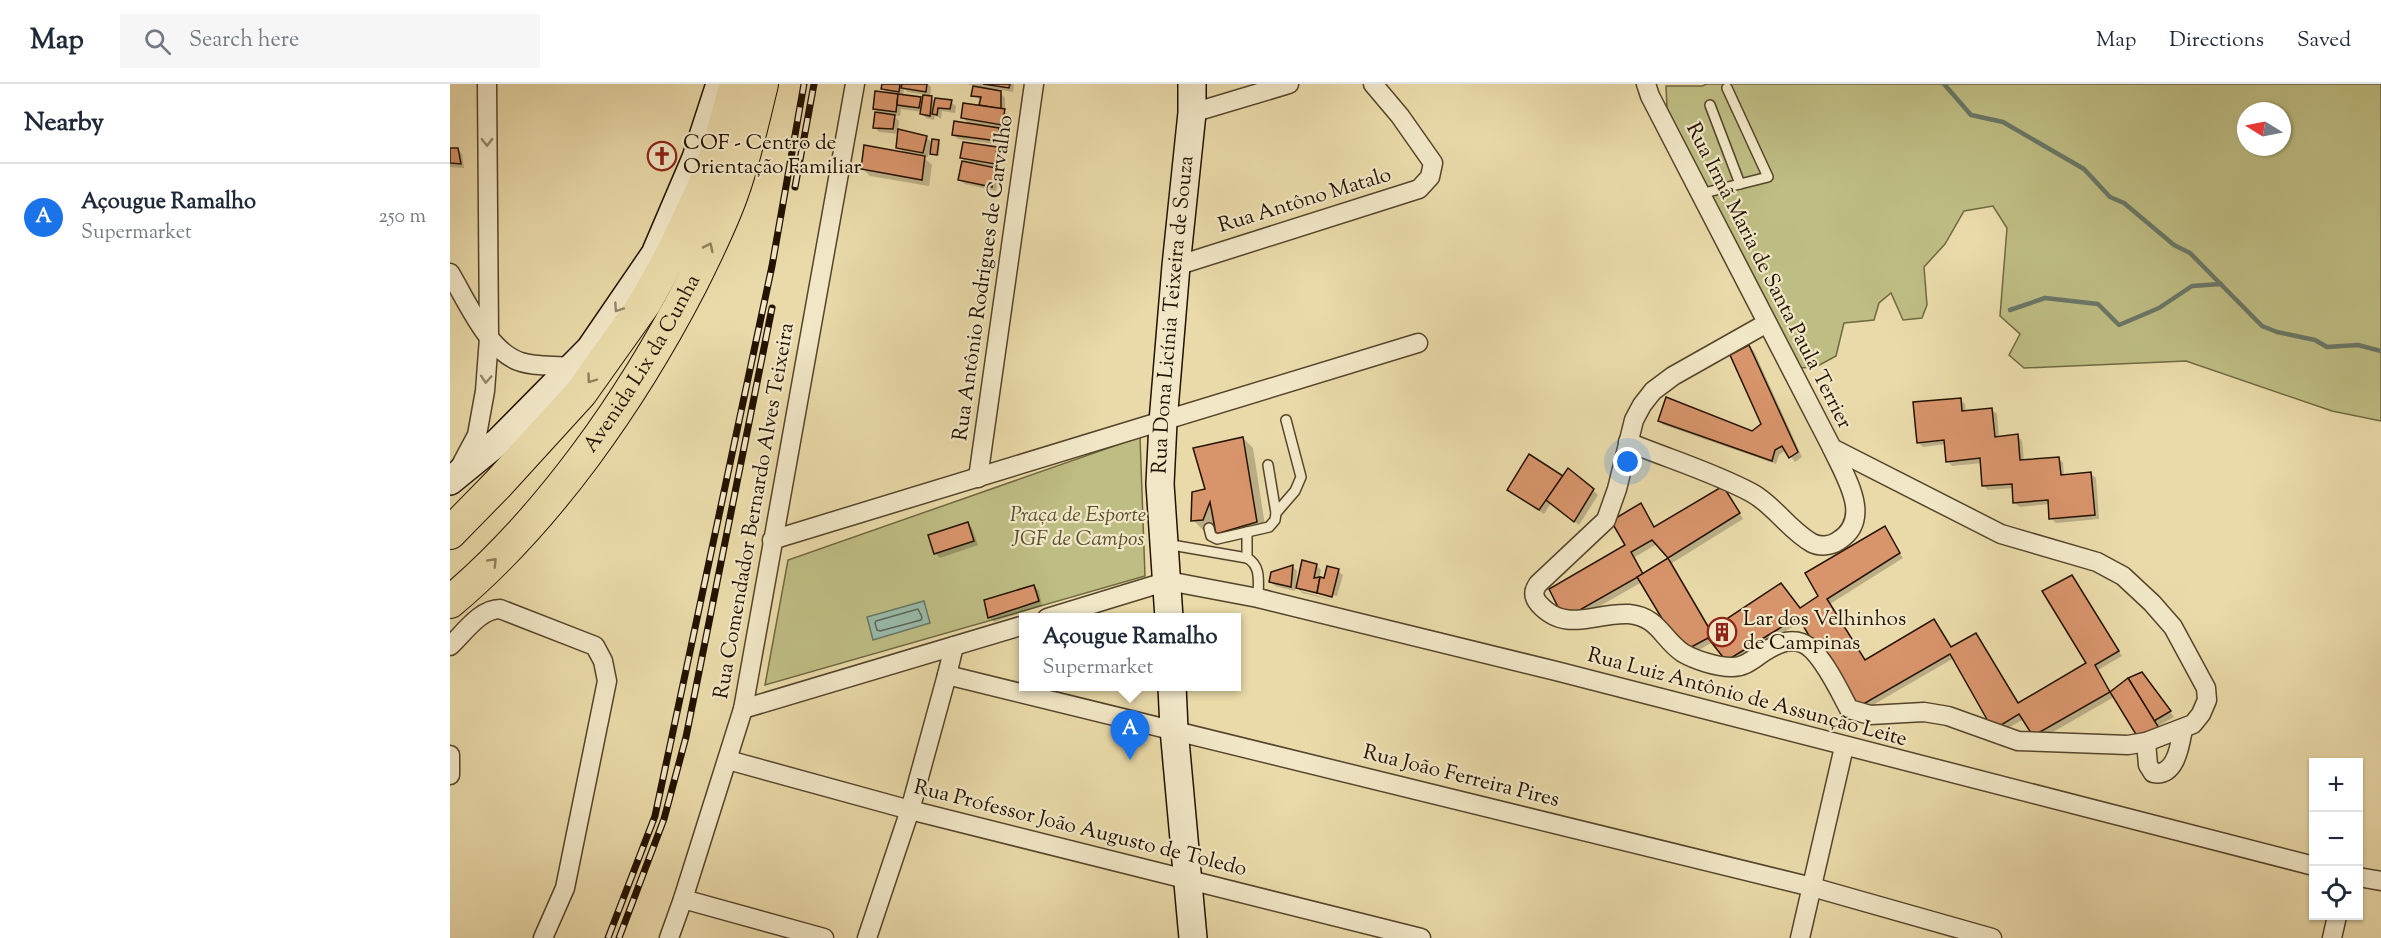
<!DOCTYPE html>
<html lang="en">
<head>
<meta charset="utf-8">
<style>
	:root { --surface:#fff; --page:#f6f6f7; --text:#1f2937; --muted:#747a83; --line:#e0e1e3; --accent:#1a73e8 }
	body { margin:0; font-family:"Sorts Mill Goudy",serif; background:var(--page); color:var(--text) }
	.controls { position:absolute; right:18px; bottom:18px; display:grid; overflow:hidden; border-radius:0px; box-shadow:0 2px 4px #0004 }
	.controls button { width:54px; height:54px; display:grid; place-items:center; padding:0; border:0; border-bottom:2px solid var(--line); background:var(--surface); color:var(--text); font:30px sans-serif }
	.compass { position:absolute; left:1787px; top:18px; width:54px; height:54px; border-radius:50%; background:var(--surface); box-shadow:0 2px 4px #0004; rotate:280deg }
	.you { position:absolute; left:1178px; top:378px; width:21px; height:21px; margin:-15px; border:4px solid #fff; border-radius:50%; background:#1a73e8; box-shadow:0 0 0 9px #1a73e833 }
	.badge { display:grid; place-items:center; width:39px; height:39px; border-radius:50%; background:var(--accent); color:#fff; font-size:20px; font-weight:700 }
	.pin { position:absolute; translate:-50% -50px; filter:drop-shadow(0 2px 3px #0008) }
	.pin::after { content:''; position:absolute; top:32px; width:21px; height:18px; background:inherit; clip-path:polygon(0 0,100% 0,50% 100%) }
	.popup { position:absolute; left:569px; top:529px; width:222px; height:78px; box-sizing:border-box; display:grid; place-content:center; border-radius:0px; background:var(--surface); filter:drop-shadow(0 2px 4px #0005); font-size:20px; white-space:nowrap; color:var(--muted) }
	.popup b { font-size:22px; color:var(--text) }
	.popup::after { content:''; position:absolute; left:50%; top:100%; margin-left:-12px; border:12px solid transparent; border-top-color:var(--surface) }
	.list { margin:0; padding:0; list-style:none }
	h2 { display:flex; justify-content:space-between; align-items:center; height:78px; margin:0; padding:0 24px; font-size:26px }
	h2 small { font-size:20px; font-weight:400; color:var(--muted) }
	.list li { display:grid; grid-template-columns:39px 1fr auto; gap:18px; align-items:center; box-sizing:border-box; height:108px; padding:0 24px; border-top:2px solid var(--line) }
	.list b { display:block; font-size:22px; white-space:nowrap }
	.list p { margin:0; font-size:20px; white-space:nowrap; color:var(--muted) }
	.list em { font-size:20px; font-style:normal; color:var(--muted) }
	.icon { flex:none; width:33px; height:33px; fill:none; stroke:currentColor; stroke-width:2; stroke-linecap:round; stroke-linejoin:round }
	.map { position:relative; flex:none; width:1931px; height:854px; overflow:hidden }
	header { display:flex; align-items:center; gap:36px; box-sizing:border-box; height:84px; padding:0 30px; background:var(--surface); border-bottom:2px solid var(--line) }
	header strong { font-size:28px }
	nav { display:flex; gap:33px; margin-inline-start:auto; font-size:21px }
	.search { width:420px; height:54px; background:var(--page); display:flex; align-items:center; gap:15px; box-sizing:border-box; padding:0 21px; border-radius:0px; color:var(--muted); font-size:22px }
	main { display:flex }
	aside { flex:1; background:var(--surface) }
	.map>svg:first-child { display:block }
</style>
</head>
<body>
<header>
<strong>Map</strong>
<div class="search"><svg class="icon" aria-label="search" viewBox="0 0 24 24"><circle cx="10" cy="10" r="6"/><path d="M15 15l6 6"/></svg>Search here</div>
<nav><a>Map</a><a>Directions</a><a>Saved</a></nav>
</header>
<main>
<aside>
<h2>Nearby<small></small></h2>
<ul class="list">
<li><span class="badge">A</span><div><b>Açougue Ramalho</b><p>Supermarket</p></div><em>250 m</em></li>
</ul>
</aside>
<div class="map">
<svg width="1931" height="854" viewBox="0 0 1931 854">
	<rect width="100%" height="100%" fill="#eadaa9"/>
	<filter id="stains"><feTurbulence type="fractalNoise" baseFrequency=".00333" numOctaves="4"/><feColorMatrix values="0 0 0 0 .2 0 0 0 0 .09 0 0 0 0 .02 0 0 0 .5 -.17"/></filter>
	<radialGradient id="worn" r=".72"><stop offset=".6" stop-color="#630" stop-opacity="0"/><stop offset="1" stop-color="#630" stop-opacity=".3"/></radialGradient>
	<g fill="#bebd83" stroke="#706842" stroke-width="1.5" fill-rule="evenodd">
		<path d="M1257 0H1931V337L1882 327 1736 277 1574 284 1559 271 1570 250 1550 232 1557 144 1543 122 1514 127 1495 160 1474 183 1477 221 1472 234 1453 236 1441 209 1429 219 1424 236 1394 239 1386 272 1366 283 1348 284 1217 25 1216 2H1252ZM1796 27H1832V63H1796Z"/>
		<path d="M690 353 695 492 315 601 338 476Z"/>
	</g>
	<path fill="#98bbaa" stroke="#697766" stroke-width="1.5" d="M474 517 480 539 423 556 417 533Z"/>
	<g fill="#0003" fill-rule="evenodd">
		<path d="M433 0H478L481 3 480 13 486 18H501L506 22 505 29 492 27 491 35 485 31 484 36 476 34 472 28 451 25 450 32 443 31 449 37 448 47 476 53 483 60 489 57 490 59 489 72 483 71 479 67 478 73 472 72 482 81 479 102 420 92 413 85 455 70 448 63 449 50 429 48 424 43 431 31 425 24 438 10 433 4ZM454 5 458 8 475 11 474 17 471 14 453 12Z"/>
		<path d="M564 0 563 8 547 5 555 14V28L559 31 557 45 546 43 553 50 552 61 508 55 504 51 520 41 512 33 531 23 532 17 523 11 525 2 517 0Z"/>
		<path d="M546 64 551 69 549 84 543 83 550 90 546 107 515 100 510 96 517 79 512 74Z"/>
		<path d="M0 65H8L12 70 14 84 0 83Z"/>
		<path d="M1299 263 1304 267 1352 373 1345 378 1336 366 1329 371 1326 380 1214 341 1209 336 1303 348 1313 341Z"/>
		<path d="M1510 315 1515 320 1516 328 1542 326 1547 330 1549 354 1568 352 1572 357 1574 377 1609 374 1613 379 1614 392 1641 390 1646 394 1649 435 1606 439 1601 434 1599 420 1570 423 1565 419 1564 404 1538 406 1534 402 1532 379 1502 382 1498 377 1496 360 1473 363 1468 358Z"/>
		<path d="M793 354 803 364 816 448 777 459 767 449 766 439 763 446H753L743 436 756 406Z"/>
		<path d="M1113 394 1143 406 1148 411 1129 441 1101 419 1094 430 1064 410Z"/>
		<path d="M1277 409 1293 435 1222 479 1262 547 1350 526 1370 513 1434 444 1453 474 1380 520 1416 578 1484 537 1502 564 1526 551 1570 620 1638 579 1622 492 1672 572 1648 586 1661 609 1696 595 1724 633 1708 642 1664 613 1589 656 1574 635 1549 649 1504 574 1409 629 1352 537 1282 581 1263 558 1238 572 1192 498 1120 539 1115 534 1177 462 1191 421 1205 444ZM1207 460 1221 475 1194 491 1185 473Z"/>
		<path d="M517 439 522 444 528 461 490 474 485 469Z"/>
		<path d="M866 481 871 486 869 496 875 495 888 487 893 491 887 512 851 504V507L886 517 852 509 846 502 845 507 825 502 820 497 843 483 847 487 846 501 848 502Z"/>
		<path d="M584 502 589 507 592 522 544 538 540 534 536 517Z"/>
	</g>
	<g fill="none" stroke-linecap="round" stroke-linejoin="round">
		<path stroke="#5e6655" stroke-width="1.5" d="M468 525 472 533 471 536 430 547 427 546 425 539 426 537Z"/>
		<g stroke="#697766" stroke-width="4.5">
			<path d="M1494 0 1521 31 1553 38 1634 85 1660 113 1674 119 1724 161 1740 169 1812 242 1827 248 1865 256 1877 263 1908 261 1931 267"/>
			<path d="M1560 226 1595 214 1648 220 1669 241 1709 224 1742 202 1771 200"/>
		</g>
	</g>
	<g fill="#d8946b" stroke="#231200" stroke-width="1.5">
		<path d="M432 0H450L449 8 431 5Z"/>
		<path d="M452 0H477L476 8 451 4Z"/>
		<path d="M533 0H560L559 4Z"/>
		<path d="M523 2 551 7V25L529 21 531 13 521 12Z"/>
		<path d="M425 7 448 10 446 28 423 25Z"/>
		<path d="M448 10 471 13 469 24 447 21Z"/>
		<path d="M473 11 482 12 480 32 470 30Z"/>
		<path d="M485 14 502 16 500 25 488 24 487 31 482 30Z"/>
		<path d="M513 19 555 25 552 41 511 34Z"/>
		<path d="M425 28 445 31 443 45 423 44Z"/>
		<path d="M504 37 549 44 548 57 502 51Z"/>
		<path d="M448 45 477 52 473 69 446 64Z"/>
		<path d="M482 55 489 56 487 71 480 70Z"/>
		<path d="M513 58 547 63 545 80 510 74Z"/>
		<path d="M414 61 475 72 472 96 411 85Z"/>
		<path d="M0 64H8L11 80 0 79Z"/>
		<path d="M512 77 546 84 542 103 508 96Z"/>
		<path d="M1299 261 1348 368 1339 374 1332 362 1325 366 1322 377 1208 337 1216 313 1302 347 1311 340 1280 271Z"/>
		<path d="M1511 314 1512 327 1542 324 1545 353 1568 350 1570 376 1609 373 1611 391 1641 388 1645 431 1599 435 1598 416 1563 419 1562 400 1532 402 1530 374 1496 378 1494 356 1467 359 1463 318Z"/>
		<path d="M793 353 807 438 766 450 760 418 753 436 741 437 742 408 755 405 743 364Z"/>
		<path d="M1079 370 1113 392 1089 426 1057 406Z"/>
		<path d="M1118 384 1144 405 1124 438 1096 416Z"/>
		<path d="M1273 402 1290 429 1218 474 1202 456 1181 468 1193 490 1114 535 1099 505 1175 461 1161 437 1191 419 1204 443Z"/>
		<path d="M518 438 524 457 484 470 478 451Z"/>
		<path d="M1435 442 1450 469 1377 515 1415 576 1484 535 1501 563 1526 549 1568 619 1636 579 1592 507 1622 491 1669 567 1645 581 1660 608 1583 652 1569 630 1543 646 1500 570 1403 626 1348 533 1276 577 1258 554 1232 568 1187 493 1218 474 1260 546 1331 499 1350 524 1368 512 1355 489Z"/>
		<path d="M852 476 867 480 864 494 870 493 867 509 846 504Z"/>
		<path d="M843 481 841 503 819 498 821 488Z"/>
		<path d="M877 482 889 485 882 513 867 509 870 493 874 494Z"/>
		<path d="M584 501 589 517 538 534 534 516Z"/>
		<path d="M1692 588 1721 627 1704 637 1678 594Z"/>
		<path d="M1678 594 1709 644 1690 657 1660 608Z"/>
	</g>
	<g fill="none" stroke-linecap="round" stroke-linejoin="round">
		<g stroke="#55442a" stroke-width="12">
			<g id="service">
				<path d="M1260 21 1290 100"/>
				<path d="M1250 110 1318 93 1277 4"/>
				<path d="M826 429 845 407 851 393 836 336"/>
				<path d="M759 444 761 452 767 455 819 443 825 436 826 429 818 381"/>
				<path d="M797 448V474"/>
				<path d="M716 460 797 474C812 482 808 500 808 514"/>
			</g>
		</g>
		<g stroke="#55442a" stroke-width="21">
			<g id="minor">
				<path d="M1196 0 1200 12 1382 364 1551 450 1647 478 1673 492 1702 519 1723 543 1756 604 1757 616 1751 630 1743 640 1696 658 1678 661 1568 657 1498 632 1474 628 1420 631 1399 625C1390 608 1370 565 1352 559 1338 554 1325 561 1314 568 1303 575 1294 584 1281 583 1267 583 1245 576 1233 569 1212 555 1209 533 1179 530 1145 528 1116 550 1089 520 1083 513 1083 507 1088 500L1156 436 1167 405 1184 336 1192 321 1203 307 1223 292 1317 239"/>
				<path d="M742 29 839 0"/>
				<path d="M726 182 969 105 980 93 983 79 950 32 923 0"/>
				<path d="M0 189C17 217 38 268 71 278 86 283 105 281 122 283"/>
				<path d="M1178 358C1219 375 1263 388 1302 409 1324 421 1339 446 1362 459 1370 463 1381 462 1388 457 1424 435 1395 393 1382 364"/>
				<path d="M10 383 27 351 35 307 39 254 37 0"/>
				<path d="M528 394 584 0"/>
				<path d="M322 456 968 259"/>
				<path d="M597 534 718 497 808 514 1106 587 1864 782"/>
				<path d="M0 562C14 549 30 525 50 525L145 562 153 577 157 597 115 804 93 854"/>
				<path d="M504 562 497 591 1362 803 1542 854"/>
				<path d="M293 625 574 541"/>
				<path d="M1696 658 1698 681 1703 689C1726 693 1730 661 1733 645"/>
				<path d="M0 671V691"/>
				<path d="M278 676 460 726 971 854"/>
				<path d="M1908 793 1931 797"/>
				<path d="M233 815 374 854"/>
				<path d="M219 854 233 815 293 625 405 0"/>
				<path d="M417 854 460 726 497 591"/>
				<path d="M1350 854 1394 663"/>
				<path d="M1882 854 1887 832"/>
			</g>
		</g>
		<g stroke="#231200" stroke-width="30">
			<g id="secondary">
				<path d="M0 397 49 357 140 265 205 170 246 74 270 0"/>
				<path id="s1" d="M719 534 710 400 713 338 726 182 742 29V0"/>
				<path d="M722 602 724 645 743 854"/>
			</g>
		</g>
		<g stroke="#231200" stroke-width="34">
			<g id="trunk">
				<path d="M0 449 48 400 131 309 195 219 223 168 253 104 268 66 286 0"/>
				<path id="s2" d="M0 518C99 435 182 315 241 201 256 171 271 141 282 110 295 74 303 37 312 0"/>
			</g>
		</g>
		<use href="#service" stroke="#f1e7c7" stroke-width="9"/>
		<use href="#minor" stroke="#f1e7c7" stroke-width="18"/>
		<use href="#secondary" stroke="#f1e7c7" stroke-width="27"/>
		<use href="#trunk" stroke="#eadaa9" stroke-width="32"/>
		<g stroke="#231200" stroke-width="7">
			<g id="rail">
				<path d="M345 103 364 0"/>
				<path d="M158 854 205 732 322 182 354 0"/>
				<path d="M169 854 214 735 236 653 322 224"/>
			</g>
		</g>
		<use href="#rail" stroke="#f1e7c7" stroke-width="4.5" stroke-dasharray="14" stroke-linecap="butt"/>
	</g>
	<defs><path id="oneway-chevron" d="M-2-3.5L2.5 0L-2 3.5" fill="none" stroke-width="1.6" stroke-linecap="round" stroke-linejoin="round" transform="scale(1.5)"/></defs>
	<g stroke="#94876d">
		<use href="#oneway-chevron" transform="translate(37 58) rotate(89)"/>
		<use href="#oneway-chevron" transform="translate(168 224) rotate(124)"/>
		<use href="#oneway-chevron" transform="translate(36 295) rotate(94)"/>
	</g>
	<g stroke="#90805d">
		<use href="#oneway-chevron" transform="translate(259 163) rotate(-64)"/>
		<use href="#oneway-chevron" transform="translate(141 295) rotate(126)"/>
		<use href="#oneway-chevron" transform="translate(43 478) rotate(-46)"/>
	</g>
	<defs>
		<g id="church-ring" transform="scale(1.5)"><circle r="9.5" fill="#f1e7c7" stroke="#8f2418" stroke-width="1.5"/><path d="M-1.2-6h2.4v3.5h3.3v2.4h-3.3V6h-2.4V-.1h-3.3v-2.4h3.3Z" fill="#8f2418"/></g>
		<g id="building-ring" transform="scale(1.5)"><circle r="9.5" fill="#f1e7c7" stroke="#8f2418" stroke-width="1.5"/><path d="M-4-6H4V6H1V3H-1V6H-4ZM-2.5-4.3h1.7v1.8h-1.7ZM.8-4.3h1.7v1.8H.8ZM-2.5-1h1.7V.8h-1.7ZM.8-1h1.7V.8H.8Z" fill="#8f2418"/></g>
	</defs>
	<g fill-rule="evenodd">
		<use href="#church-ring" x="212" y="72"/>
		<use href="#building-ring" x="1272" y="548"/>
	</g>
	<g text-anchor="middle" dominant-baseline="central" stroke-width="4.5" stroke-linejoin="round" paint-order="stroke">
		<g font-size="21" fill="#231200" stroke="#f1e7c7" text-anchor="start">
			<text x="233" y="60">COF - Centro de<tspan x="233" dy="24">Orientação Familiar</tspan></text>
			<text x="1293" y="536">Lar dos Velhinhos<tspan x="1293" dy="24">de Campinas</tspan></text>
		</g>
		<g font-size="21" fill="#231200" stroke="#f1e7c7">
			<text transform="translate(855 117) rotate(-17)">Rua Antôno Matalo</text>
			<text transform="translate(1318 192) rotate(63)">Rua Irmã Maria de Santa Paula Terrier</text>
			<text transform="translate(534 194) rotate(-82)">Rua Antônio Rodrigues de Carvalho</text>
			<text stroke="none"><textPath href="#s1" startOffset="304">Rua Dona Licínia Teixeira de Souza</textPath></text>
			<text stroke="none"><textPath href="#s2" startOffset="308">Avenida Lix da Cunha</textPath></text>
			<text transform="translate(305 427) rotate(-80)">Rua Comendador Bernardo Alves Teixeira</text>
			<text transform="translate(1297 614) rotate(15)">Rua Luiz Antônio de Assunção Leite</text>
			<text transform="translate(1011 693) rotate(14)">Rua João Ferreira Pires</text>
			<text transform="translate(630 745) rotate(14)">Rua Professor João Augusto de Toledo</text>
		</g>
		<g font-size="21" font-style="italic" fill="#594e2e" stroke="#f1e7c7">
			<text x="628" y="432">Praça de Esporte<tspan x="628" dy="24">JGF de Campos</tspan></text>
		</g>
	</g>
	<rect width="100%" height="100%" filter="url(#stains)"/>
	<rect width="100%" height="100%" fill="url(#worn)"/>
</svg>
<div class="controls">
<button>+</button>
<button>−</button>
<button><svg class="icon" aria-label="locate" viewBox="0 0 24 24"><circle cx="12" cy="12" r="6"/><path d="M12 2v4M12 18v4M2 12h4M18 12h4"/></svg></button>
</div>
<svg class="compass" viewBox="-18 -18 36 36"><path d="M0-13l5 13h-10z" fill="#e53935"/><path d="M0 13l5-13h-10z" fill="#747a83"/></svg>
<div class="you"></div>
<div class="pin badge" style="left:680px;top:676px">A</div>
<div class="popup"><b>Açougue Ramalho</b>Supermarket</div>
</div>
</main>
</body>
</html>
